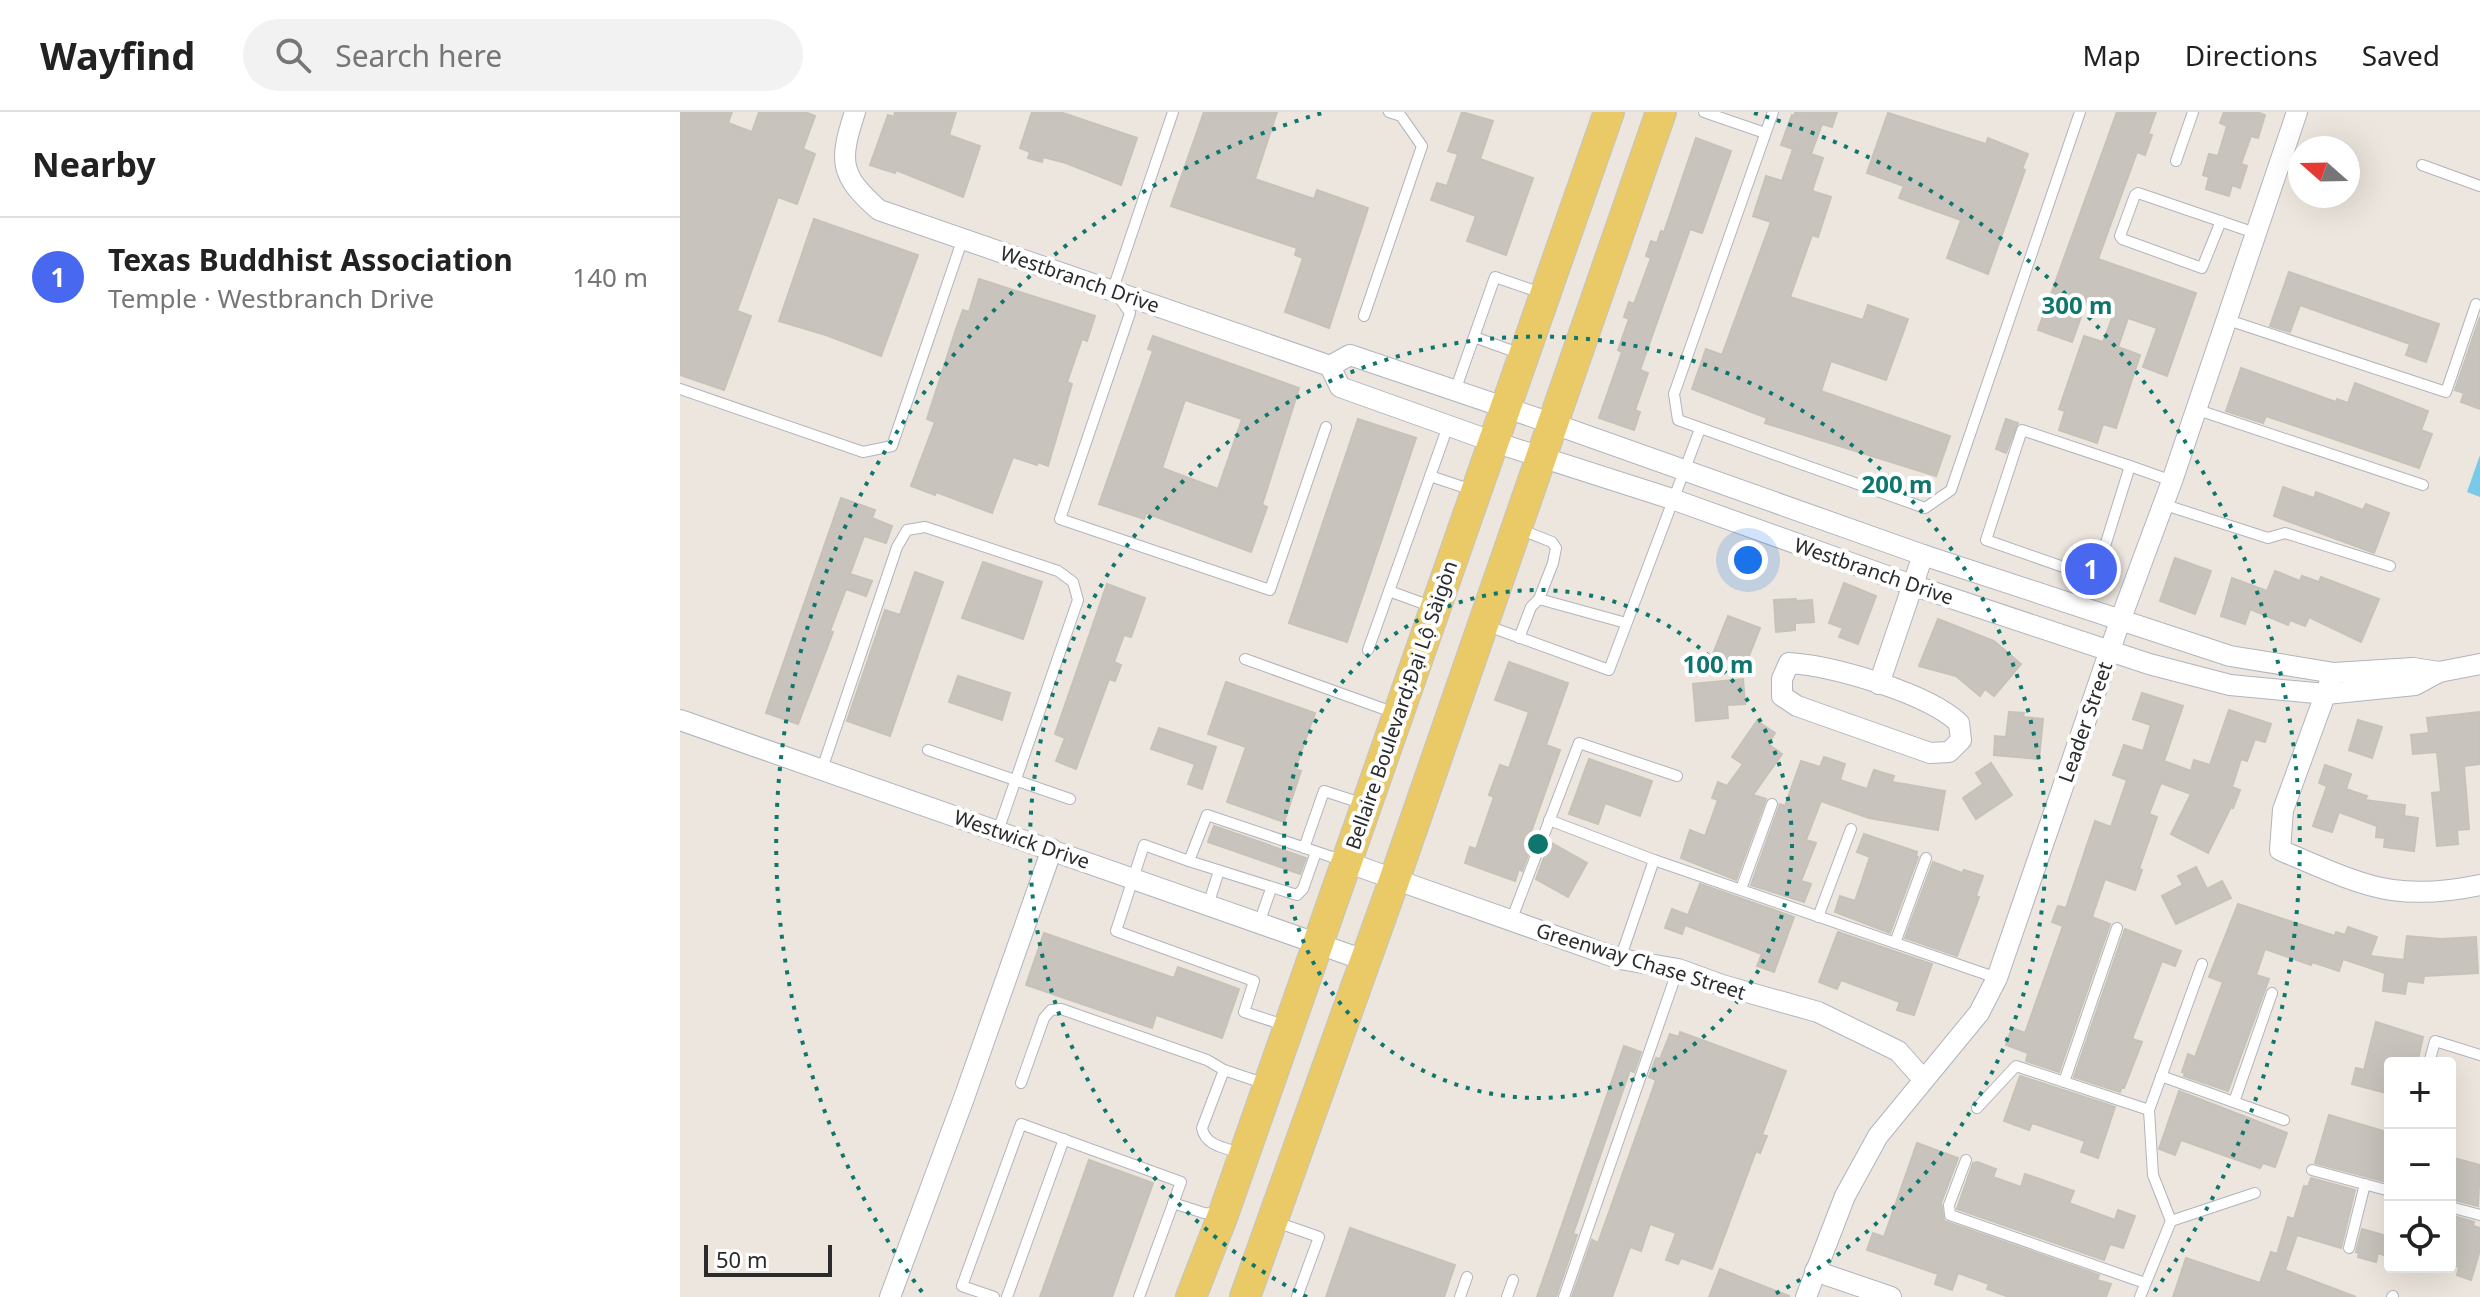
<!DOCTYPE html>
<html lang="en">
<head>
<meta charset="utf-8">
<style>
	:root { --surface:#fff; --page:#f2f2f2; --text:#222; --muted:#767676; --line:#e0e0e0; --accent:#4868ef }
	body { margin:0; font-family:"Noto Sans",sans-serif; background:var(--page); color:var(--text) }
	.controls { position:absolute; right:24px; bottom:24px; display:grid; overflow:hidden; border-radius:8px; box-shadow:0 8px 32px #0002 }
	.controls button { width:72px; height:72px; display:grid; place-items:center; padding:0; border:0; border-bottom:2px solid var(--line); background:var(--surface); color:var(--text); font:40px sans-serif }
	.compass { position:absolute; left:1608px; top:24px; width:72px; height:72px; border-radius:50%; background:var(--surface); box-shadow:0 8px 32px #0002; rotate:290deg }
	.scale { position:absolute; left:24px; bottom:20px; width:128px; box-sizing:border-box; padding-left:8px; border:4px solid #2b2b2b; border-top:0; font-size:22px; line-height:28px; white-space:nowrap; color:#2b2b2b; -webkit-text-stroke:6px #fff; paint-order:stroke }
	.you { position:absolute; left:1068px; top:448px; width:28px; height:28px; margin:-20px; border:6px solid #fff; border-radius:50%; background:#1a73e8; box-shadow:0 0 0 12px #1a73e833 }
	.badge { display:grid; place-items:center; width:52px; height:52px; border-radius:50%; background:var(--accent); color:#fff; font-size:26px; font-weight:700 }
	.pin { position:absolute; translate:-50% -50%; border:4px solid #fff; box-shadow:0 2px 8px #0006 }
	.list { margin:0; padding:0; list-style:none }
	h2 { display:flex; justify-content:space-between; align-items:center; height:104px; margin:0; padding:0 32px; font-size:34px }
	h2 small { font-size:26px; font-weight:400; color:var(--muted) }
	.list li { display:grid; grid-template-columns:52px 1fr auto; gap:24px; align-items:center; box-sizing:border-box; height:120px; padding:0 32px; border-top:2px solid var(--line) }
	.list b { display:block; font-size:30px; white-space:nowrap }
	.list p { margin:0; font-size:26px; white-space:nowrap; color:var(--muted) }
	.list em { font-size:26px; font-style:normal; color:var(--muted) }
	.icon { flex:none; width:44px; height:44px; fill:none; stroke:currentColor; stroke-width:2; stroke-linecap:round; stroke-linejoin:round }
	.map { position:relative; flex:none; width:1800px; height:1185px; overflow:hidden }
	header { display:flex; align-items:center; gap:48px; box-sizing:border-box; height:112px; padding:0 40px; background:var(--surface); border-bottom:2px solid var(--line) }
	header strong { font-size:38px }
	nav { display:flex; gap:44px; margin-inline-start:auto; font-size:28px }
	.search { width:560px; height:72px; background:var(--page); display:flex; align-items:center; gap:20px; box-sizing:border-box; padding:0 28px; border-radius:44px; color:var(--muted); font-size:30px }
	main { display:flex }
	aside { flex:1; background:var(--surface) }
	.map>svg:first-child { display:block }
</style>
</head>
<body>
<header>
<strong>Wayfind</strong>
<div class="search"><svg class="icon" aria-label="search" viewBox="0 0 24 24"><circle cx="10" cy="10" r="6"/><path d="M15 15l6 6"/></svg>Search here</div>
<nav><a>Map</a><a>Directions</a><a>Saved</a></nav>
</header>
<main>
<aside>
<h2>Nearby<small></small></h2>
<ul class="list">
<li><span class="badge">1</span><div><b>Texas Buddhist Association</b><p>Temple · Westbranch Drive</p></div><em>140 m</em></li>
</ul>
</aside>
<div class="map">
<svg width="1800" height="1185" viewBox="0 0 1800 1185">
	<rect width="100%" height="100%" fill="#ece6de"/>
	<path fill="#78cae8" d="M1800 343V385L1787 380Z"/>
	<g fill="#c8c4bd" stroke="#c7c2b8" stroke-width="2" fill-rule="evenodd">
		<path d="M0 0H52L48 11 72 20 79 0H125L135 4 123 37 135 42 117 92 98 85 57 199 71 204 44 278 0 263Z"/>
		<path d="M215 0H276L269 23 300 34 283 85 216 58 215 61 190 53 208 3 214 5Z"/>
		<path d="M352 0H380L457 26 441 73 386 51 363 45 362 50 348 46 350 40 340 36Z"/>
		<path d="M524 0H597L575 67 634 87 637 78 688 96 649 216 605 200 623 146 615 143 617 136 491 94Z"/>
		<path d="M782 0 813 9 800 47 853 66 826 143 787 129 796 104 751 88 757 71 767 74 778 42 768 39Z"/>
		<path d="M1115 0H1157L1152 15 1142 12 1131 42 1143 46 1132 79 1151 85 1138 125 1132 123 1110 185 1183 208 1188 193 1228 207 1206 268 1151 249 1141 279 1270 324 1256 364 1085 311 1087 306 1012 277 1026 237 1042 243 1091 110 1073 104 1086 64 1102 69 1113 37 1101 33 1112 3 1123 5 1115 2Z"/>
		<path d="M1437 0H1476L1468 22 1472 23 1465 43 1457 40 1418 147 1516 181 1487 264 1463 255 1477 216 1448 206 1438 235 1460 243 1436 316 1423 312 1417 331 1379 318 1385 299 1379 297 1404 224 1423 230 1434 201 1406 191 1392 230 1358 218Z"/>
		<path d="M1544 0H1577L1585 3 1578 26 1571 24 1561 52 1567 54 1560 76 1552 73 1549 84 1526 77 1529 65 1523 63 1529 42 1538 44 1547 14 1540 11Z"/>
		<path d="M1208 1 1306 32 1308 26 1348 42 1342 57 1345 58 1308 162 1267 146 1281 108 1219 86 1224 74 1187 61Z"/>
		<path d="M1016 26 1051 39 1022 121 1010 117 960 258 968 261 955 298 960 300 954 318 919 306 942 240 938 238 949 207 944 205 949 190 954 192 971 146 966 144 971 129 977 131 981 119 984 120Z"/>
		<path d="M134 107 238 143 201 244 146 223 99 209Z"/>
		<path d="M1609 160 1759 212 1746 250 1726 243 1730 232 1620 193 1610 220 1590 214Z"/>
		<path d="M299 167 415 204 407 229 402 227 387 270 392 272 368 354 358 350 357 353 333 345 312 401 256 380 255 383 231 374 255 310 247 307 276 217 283 198 289 200Z"/>
		<path d="M1800 205V297L1781 290 1784 281 1775 278Z"/>
		<path d="M473 224 619 276 582 393 587 395 571 440 466 401 464 407 419 392 473 239 468 237ZM505 288 562 307 538 377 482 356Z"/>
		<path d="M1561 256 1656 290 1657 287 1668 291 1675 271 1748 299 1741 318 1752 322 1739 356 1586 304 1583 311 1546 299Z"/>
		<path d="M678 307 736 326 667 530 609 511Z"/>
		<path d="M1326 307 1338 311 1326 341 1316 337Z"/>
		<path d="M1603 375 1634 386 1636 380 1683 398 1686 392 1709 401 1694 441 1594 404Z"/>
		<path d="M161 386 195 398 192 406 212 414 206 431 184 424 170 462 192 469 186 484 166 477 150 519 153 520 118 612 86 601Z"/>
		<path d="M1495 446 1531 459 1515 502 1480 489Z"/>
		<path d="M303 450 362 470 343 527 282 506Z"/>
		<path d="M1595 459 1620 469 1622 464 1639 470 1641 465 1699 487 1681 530 1629 505 1625 514 1610 508 1608 513 1570 497 1565 512 1541 504 1552 466 1587 479Z"/>
		<path d="M235 460 263 470 210 624 167 609 205 498 220 503Z"/>
		<path d="M1164 471 1196 484 1178 532 1159 525 1163 516 1149 511Z"/>
		<path d="M427 472 465 486 451 525 444 523 434 550 441 553 435 569 429 567 396 657 376 649 385 626 375 622Z"/>
		<path d="M1116 487V489L1132 488 1134 510 1115 511V518L1096 520 1094 488Z"/>
		<path d="M1048 504 1080 516 1065 554 1033 542Z"/>
		<path d="M1258 507 1314 529 1341 552 1314 584 1305 577 1300 584 1276 564 1239 554Z"/>
		<path d="M829 550 888 571 866 633 880 638 851 720 856 722 842 759 839 757 835 769 785 751 790 735 796 737 814 685 809 683 820 653 829 656 849 600 815 588Z"/>
		<path d="M278 564 330 581 322 608 269 590Z"/>
		<path d="M1063 567 1065 592 1047 593 1048 606 1016 609 1013 572Z"/>
		<path d="M546 570 635 601 615 657 621 659 604 710 547 690 566 635 528 622Z"/>
		<path d="M1462 581 1503 594 1484 649 1511 659 1514 648 1530 653 1549 598 1591 612 1585 630 1575 627 1567 649 1561 647 1552 675 1560 678 1553 696 1551 695 1528 741 1491 722 1511 682 1481 671 1469 702 1477 705 1459 757 1462 758 1455 778 1425 767 1412 805 1430 812 1379 960 1346 949 1348 941 1326 933 1332 916 1345 921 1383 814 1372 810 1378 794 1386 796 1415 709 1431 715 1447 668 1433 663 1444 633 1463 639 1471 613 1453 607Z"/>
		<path d="M1329 600 1344 601 1343 605 1363 607 1359 647 1314 643 1315 624 1326 625Z"/>
		<path d="M1800 600V652L1784 654 1789 717 1777 718 1778 732 1757 734 1752 681 1761 680 1757 640 1733 642 1731 623 1749 621 1747 606Z"/>
		<path d="M1678 608 1702 615 1692 646 1669 638Z"/>
		<path d="M1077 609 1095 621 1088 632 1102 642 1073 683 1086 687 1056 768 1001 746 1010 718 1025 724 1038 688 1032 686 1038 670 1047 674 1063 652 1052 645Z"/>
		<path d="M479 616 536 635 522 677 508 672 515 652 471 637Z"/>
		<path d="M1144 645 1165 652 1160 668 1187 677 1194 658 1214 664 1212 670 1265 679 1258 718 1189 706 1141 689 1126 728 1136 731 1121 769 1131 772 1124 790 1071 773 1100 692 1105 694 1121 649 1140 655Z"/>
		<path d="M909 647 972 669 960 704 925 691 918 712 889 702Z"/>
		<path d="M1311 651 1332 683 1296 707 1283 686 1303 672 1296 661Z"/>
		<path d="M1645 653 1671 662 1666 677 1687 684 1685 688 1725 693 1724 704 1738 706 1734 739 1704 735 1705 726 1696 725 1697 714 1659 700 1652 720 1633 714 1647 674 1639 671Z"/>
		<path d="M534 714 626 746 620 762 528 730Z"/>
		<path d="M1184 722 1237 740 1236 744 1238 745 1210 821 1155 800 1160 784 1175 789 1190 745 1177 740Z"/>
		<path d="M870 730 907 751 888 785 856 767Z"/>
		<path d="M1253 750 1282 761 1284 758 1303 764 1296 784 1299 785 1277 844 1225 826Z"/>
		<path d="M1516 755 1527 777 1542 769 1551 786 1496 812 1482 784 1503 773 1498 764Z"/>
		<path d="M1020 772 1114 805 1094 860 1077 854 1082 842 1005 813 1002 822 985 816 992 797 1008 803Z"/>
		<path d="M1558 792 1655 824 1656 820 1665 823 1668 815 1697 825 1690 844 1724 848 1727 824 1761 827 1796 825 1798 861 1744 864 1743 871 1727 869 1725 882 1703 879 1705 861 1663 847 1659 859 1632 850 1631 853 1585 837 1576 863 1589 867 1548 979 1504 964 1505 961 1502 960 1508 942 1515 945 1543 870 1529 865Z"/>
		<path d="M1445 817 1501 839 1495 854 1482 849 1452 927 1462 930 1444 976 1442 975 1440 980 1394 965Z"/>
		<path d="M1158 820 1252 852 1234 903 1217 898 1220 890 1161 868 1157 877 1139 870Z"/>
		<path d="M364 821 494 866 498 855 559 877 542 926 476 903 472 916 346 873Z"/>
		<path d="M1696 910 1743 925 1737 951H1710V982L1672 972 1676 956 1684 958Z"/>
		<path d="M1000 920 1106 959 1082 1023 1087 1024 1080 1041 1076 1039 1032 1157 1001 1146 998 1152 986 1148 996 1121 970 1112 961 1139 950 1135 932 1185H892L912 1128 918 1131 976 968 969 965 976 946 980 947 990 922 999 925Z"/>
		<path d="M944 934 961 940 954 960 950 958 913 1064 893 1122 897 1123 876 1185H857Z"/>
		<path d="M1340 964 1435 995 1418 1046 1401 1040 1405 1029 1352 1011 1349 1018 1324 1009Z"/>
		<path d="M1499 979 1607 1021 1595 1055 1583 1051 1580 1056 1501 1028 1495 1043 1479 1037Z"/>
		<path d="M1649 1003 1710 1021V1071L1635 1051Z"/>
		<path d="M1237 1031 1278 1046 1261 1091 1264 1109 1419 1163 1417 1168 1431 1172 1426 1185H1329L1307 1177 1309 1172 1278 1161 1272 1178 1255 1172 1258 1162 1187 1138 1193 1121 1204 1125Z"/>
		<path d="M1770 1045 1800 1053 1798 1094 1770 1087Z"/>
		<path d="M409 1048 473 1071 432 1185H360Z"/>
		<path d="M1297 1050 1316 1057 1313 1065 1341 1075 1345 1062 1394 1079 1389 1091 1435 1108 1438 1098 1455 1104 1443 1136 1430 1132 1424 1148 1277 1097 1293 1051Z"/>
		<path d="M1631 1066 1675 1078 1661 1136 1617 1123 1605 1158 1676 1185H1493L1506 1146 1580 1171 1591 1140 1597 1142 1608 1105 1614 1107 1624 1074 1628 1075Z"/>
		<path d="M1770 1103 1794 1110 1793 1114 1800 1116V1138L1791 1168 1777 1163 1779 1155 1770 1153Z"/>
		<path d="M670 1116 775 1153 764 1185H646Z"/>
		<path d="M1682 1117 1710 1125V1145L1698 1141 1696 1150 1678 1145 1679 1141 1676 1140Z"/>
		<path d="M1040 1157 1109 1184V1185H1029Z"/>
	</g>
	<g fill="none" stroke-linecap="round" stroke-linejoin="round">
		<g stroke="#b2b4be" stroke-width="12">
			<g id="lane">
				<path d="M493 0 433 177 450 201 380 407 590 478 646 315"/>
				<path d="M1024 0 1085 21"/>
				<path d="M1093 0 994 282 998 308 1245 396 1271 378 1400 0"/>
				<path d="M1496 49 1513 0"/>
				<path d="M1742 53 1800 74"/>
				<path d="M1541 109 1522 156 1442 127 1440 124 1455 83 1458 81 1575 121"/>
				<path d="M684 204 742 34 721 4 709 0"/>
				<path d="M1545 207 1766 280 1796 192"/>
				<path d="M794 225 841 242"/>
				<path d="M0 277 183 340 212 334 283 126"/>
				<path d="M775 279 815 165 864 182"/>
				<path d="M1515 297 1743 373"/>
				<path d="M1342 318 1450 354 1415 466 1306 428Z"/>
				<path d="M1450 354 1492 369"/>
				<path d="M750 364 795 379"/>
				<path d="M1482 392 1588 426 1605 421 1710 454"/>
				<path d="M839 417 872 430 876 436 873 451 859 487"/>
				<path d="M709 479 753 495"/>
				<path d="M805 513 929 558 1020 317"/>
				<path d="M839 526 851 495 859 487 946 511"/>
				<path d="M688 538 768 314"/>
				<path d="M565 547 715 601"/>
				<path d="M248 638 390 687"/>
				<path d="M142 657 217 435 227 418 245 415 378 459 393 470 398 488 318 719"/>
				<path d="M869 708 974 748 1317 866"/>
				<path d="M624 736 644 679 684 692"/>
				<path d="M509 749 617 783 623 777 636 740"/>
				<path d="M1061 777 1092 692"/>
				<path d="M528 793 539 759"/>
				<path d="M1138 805 1171 717"/>
				<path d="M831 809 899 631 997 664"/>
				<path d="M579 811 591 777"/>
				<path d="M1215 831 1246 746"/>
				<path d="M940 847 974 748"/>
				<path d="M607 914 564 900 574 869 436 819 464 733 509 749 527 703 664 749"/>
				<path d="M1749 951 1755 929 1800 943"/>
				<path d="M1481 964 1604 1008"/>
				<path d="M1384 970 1437 816"/>
				<path d="M341 971 364 906 371 898 381 897 527 948 544 958"/>
				<path d="M1554 990 1592 881"/>
				<path d="M1297 996 1336 954 1469 998"/>
				<path d="M561 1041C546 1036 525 1034 522 1016L544 958 586 972"/>
				<path d="M1286 1048 1269 1093 1270 1103 1465 1171"/>
				<path d="M1632 1058 1710 1079"/>
				<path d="M493 1091 524 1101 541 1102"/>
				<path d="M1770 1095 1800 1103"/>
				<path d="M1491 1109 1473 1063 1469 998 1522 852"/>
				<path d="M596 1110 639 1125 617 1185"/>
				<path d="M1669 1136 1685 1072"/>
				<path d="M314 1185 282 1174 341 1012 501 1070 459 1185"/>
				<path d="M327 1185 384 1027"/>
				<path d="M780 1185 787 1165"/>
				<path d="M827 1185 833 1168"/>
				<path d="M884 1185 998 857"/>
				<path d="M1460 1185 1491 1109 1575 1081"/>
				<path d="M1712 1185 1713 1184"/>
			</g>
		</g>
		<g stroke="#b2b4be" stroke-width="22">
			<g id="street">
				<path d="M175 0C159 49 159 63 199 98L650 254 660 275 814 330 992 387 1232 473 1469 552 1550 573 1646 582 1735 573 1759 560"/>
				<path d="M650 254 670 243 874 312 1243 443 1550 544 1654 561 1733 556 1759 560 1800 552"/>
				<path d="M1109 551C1154 554 1247 581 1279 611L1281 628 1269 640 1250 641 1117 594 1102 584V567Z"/>
				<path d="M1199 572 1243 443"/>
				<path d="M1649 572 1603 698 1600 738C1633 752 1677 773 1712 778 1741 782 1772 779 1800 773"/>
				<path d="M0 608 684 848"/>
				<path d="M666 750 940 847 998 857 1042 873 1138 900 1218 939 1243 967"/>
				<path d="M1135 1159 1211 1185"/>
				<path d="M210 1185 284 986 372 737"/>
				<path d="M1126 1185 1165 1084 1198 1024 1299 901 1317 866 1440 509 1492 369 1617 0"/>
			</g>
		</g>
		<g stroke="#c4c4c4" stroke-width="32">
			<g id="primary">
				<path d="M511 1185 543 1103 929 0"/>
				<path d="M565 1185 715 766 981 0"/>
			</g>
		</g>
		<use href="#lane" stroke="#fff" stroke-width="10"/>
		<use href="#street" stroke="#fff" stroke-width="20"/>
		<use href="#primary" stroke="#e9ca67" stroke-width="30"/>
	</g>
	<g fill="none" stroke="#0f766e" stroke-width="4" stroke-dasharray="4 8">
		<circle cx="858" cy="732" r="254"/>
		<path d="M627 1185A508 508 0 1 1 1089 1185"/>
		<path d="M242 1180A762 762 0 0 1 642 1M1074 1A762 762 0 0 1 1474 1180"/>
	</g>
	<g text-anchor="middle" dominant-baseline="central" stroke-width="8" stroke-linejoin="round" paint-order="stroke">
		<g font-size="20" fill="#2b2b2b" stroke="#fff">
			<text transform="translate(400 167) rotate(19)">Westbranch Drive</text>
			<text transform="translate(1194 459) rotate(19)">Westbranch Drive</text>
			<text transform="translate(721 593) rotate(-71)">Bellaire Boulevard;Đại Lộ Sàigòn</text>
			<text transform="translate(1405 610) rotate(-71)">Leader Street</text>
			<text transform="translate(342 727) rotate(19)">Westwick Drive</text>
			<text transform="translate(961 849) rotate(17)">Greenway Chase Street</text>
		</g>
	</g>
	<circle cx="858" cy="732" r="12" fill="#0f766e" stroke="#fff" stroke-width="4"/>
	<g font-size="24" text-anchor="middle" font-weight="bold" fill="#0f766e" stroke="#fff" stroke-width="8" stroke-linejoin="round" paint-order="stroke">
		<text x="1397" y="202">300 m</text>
		<text x="1217" y="381">200 m</text>
		<text x="1038" y="561">100 m</text>
	</g>
</svg>
<div class="controls">
<button>+</button>
<button>−</button>
<button><svg class="icon" aria-label="locate" viewBox="0 0 24 24"><circle cx="12" cy="12" r="6"/><path d="M12 2v4M12 18v4M2 12h4M18 12h4"/></svg></button>
</div>
<svg class="compass" viewBox="-18 -18 36 36"><path d="M0-13l5 13h-10z" fill="#e53935"/><path d="M0 13l5-13h-10z" fill="#767676"/></svg>
<div class="scale">50 m</div>
<div class="you"></div>
<div class="pin badge" style="left:1411px;top:457px">1</div>
</div>
</main>
</body>
</html>
